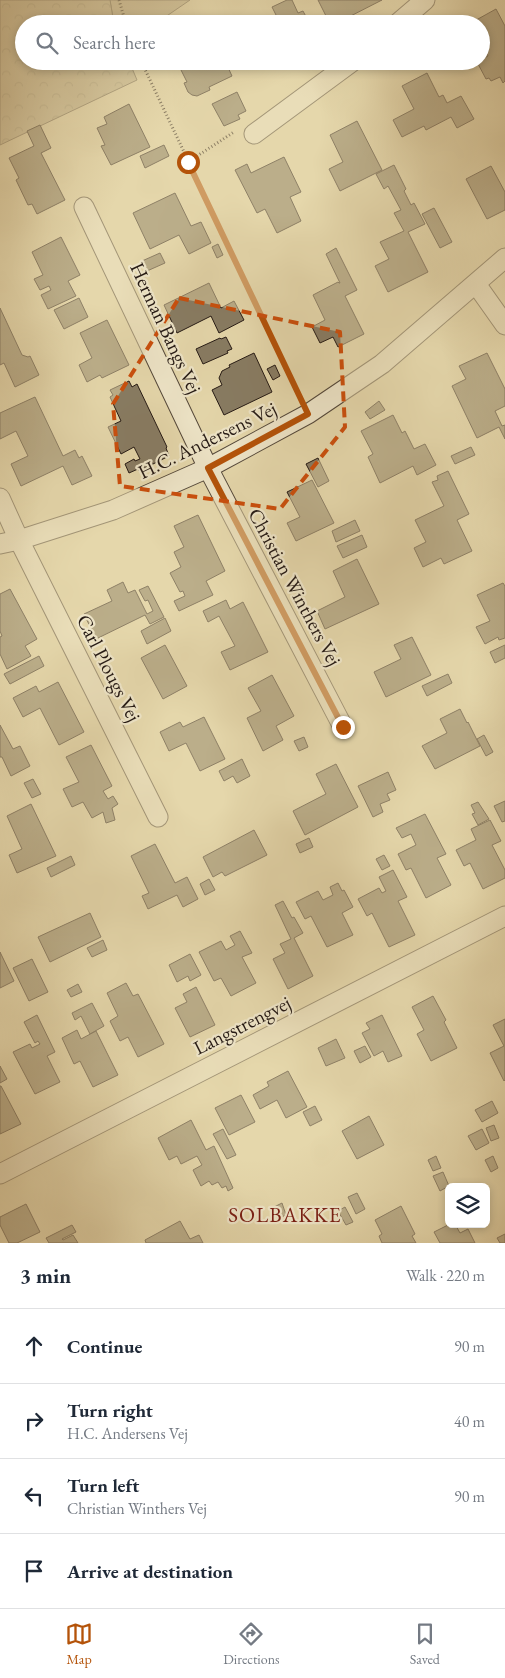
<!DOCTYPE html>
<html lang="en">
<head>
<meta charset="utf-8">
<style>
	:root { --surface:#fff; --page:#f6f6f7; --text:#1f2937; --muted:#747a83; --line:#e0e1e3; --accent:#b45309 }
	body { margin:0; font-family:"EB Garamond",serif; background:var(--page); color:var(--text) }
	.controls { position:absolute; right:15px; bottom:15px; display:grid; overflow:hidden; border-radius:8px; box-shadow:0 2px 8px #0003 }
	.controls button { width:45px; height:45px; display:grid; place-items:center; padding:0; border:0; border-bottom:1px solid var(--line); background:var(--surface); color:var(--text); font:25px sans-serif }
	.stop { position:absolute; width:15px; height:15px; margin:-11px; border:4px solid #b45309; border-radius:50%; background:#fff }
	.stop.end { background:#b45309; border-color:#fff; box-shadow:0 1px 5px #0008 }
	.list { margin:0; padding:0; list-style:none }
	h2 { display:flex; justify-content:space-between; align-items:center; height:65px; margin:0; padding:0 20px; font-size:21px }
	h2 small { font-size:16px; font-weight:400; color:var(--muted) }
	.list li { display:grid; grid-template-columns:32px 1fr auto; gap:15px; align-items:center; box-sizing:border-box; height:75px; padding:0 20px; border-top:1px solid var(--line) }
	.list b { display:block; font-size:19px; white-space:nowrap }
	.list p { margin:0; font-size:16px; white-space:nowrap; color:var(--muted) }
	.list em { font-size:16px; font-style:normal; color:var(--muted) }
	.icon { flex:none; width:28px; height:28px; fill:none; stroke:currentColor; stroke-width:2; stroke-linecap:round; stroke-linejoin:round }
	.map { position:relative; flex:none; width:505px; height:1243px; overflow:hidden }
	.search { position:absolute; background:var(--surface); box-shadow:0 2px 8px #0003; left:15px; right:15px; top:15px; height:55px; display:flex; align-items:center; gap:12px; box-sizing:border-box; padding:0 18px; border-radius:28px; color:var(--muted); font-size:19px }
	.sheet { height:365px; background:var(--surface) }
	nav { display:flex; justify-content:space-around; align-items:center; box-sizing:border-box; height:70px; border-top:1px solid var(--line); background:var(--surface); font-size:14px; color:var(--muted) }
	nav a { display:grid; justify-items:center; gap:2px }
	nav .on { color:var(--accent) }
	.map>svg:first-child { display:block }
</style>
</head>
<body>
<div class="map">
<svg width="505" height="1243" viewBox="0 0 505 1243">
	<defs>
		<pattern id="forest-crowns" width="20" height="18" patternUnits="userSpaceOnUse" patternTransform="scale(1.25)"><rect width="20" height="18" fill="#c4b791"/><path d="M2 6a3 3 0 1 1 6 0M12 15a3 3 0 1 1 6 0" fill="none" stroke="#a89d7c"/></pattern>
	</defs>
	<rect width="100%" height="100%" fill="#e5d7ab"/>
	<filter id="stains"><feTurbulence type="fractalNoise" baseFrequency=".004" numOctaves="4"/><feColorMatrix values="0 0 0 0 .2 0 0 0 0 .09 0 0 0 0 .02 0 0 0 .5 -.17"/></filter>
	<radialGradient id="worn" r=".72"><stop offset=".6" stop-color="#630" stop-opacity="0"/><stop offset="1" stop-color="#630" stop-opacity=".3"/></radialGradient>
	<path fill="#c4b791" stroke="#746852" d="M110 0H190L155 24H114Z"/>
	<path fill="url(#forest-crowns)" stroke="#746852" d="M0 0H110L114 24H24V61H129L137 80 0 145Z"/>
	<g fill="#887c63" stroke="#241914">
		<path d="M287 0H292L298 13 303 11 310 24H277L280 23 272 7Z"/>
		<path d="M318 0H382L335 24H330Z"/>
		<path d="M496 9 505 26V81L503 83 500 77 491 81 489 78 486 79 477 62 481 61V60L488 56 481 43V24H469Z"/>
		<path d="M230 17 234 24H222L221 21Z"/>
		<path d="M188 61H225L232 76 209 87 210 90 197 96 192 95 188 92 184 83 187 82 179 66Z"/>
		<path d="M256 61H275L260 69Z"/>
		<path d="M427 73 439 97 443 95 447 103 461 96 474 119 457 128 451 117 426 130 424 126 402 137 393 120 414 109 402 86Z"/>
		<path d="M237 92 246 111 238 115 240 119 224 126 212 104Z"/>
		<path d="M129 104 150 147 111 165 101 146 105 145 97 128 107 124 104 117Z"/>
		<path d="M357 121 382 170 340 191 329 169 343 162 330 135Z"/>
		<path d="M40 125 51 148 41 153 65 200 37 214 32 204 28 205 16 180 19 178 9 158 34 146 27 131Z"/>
		<path d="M164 145 169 156 145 168 140 156Z"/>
		<path d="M284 157 301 192 290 197 301 221 277 233 265 209 257 213 235 170 247 164 251 173Z"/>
		<path d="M394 165 406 189 404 191 411 205 414 203 425 224 408 232 428 272 388 292 375 266 389 259 380 242 404 231 394 213 401 210 388 186 384 189 376 174Z"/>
		<path d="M491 166 505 192V210L487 219 466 179Z"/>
		<path d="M175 193 191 226 201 222 211 243 189 254 179 235 150 249 133 213Z"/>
		<path d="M434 208 452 242 440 248 422 214Z"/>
		<path d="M61 237 80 275 68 281 76 296 48 309 41 295 51 290 49 286 40 290 34 279 43 275 32 252Z"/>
		<path d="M218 244 223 255 217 258 212 247Z"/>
		<path d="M336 248 357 290 345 296 364 334 338 347 333 337 320 343 312 327 325 320 313 295 338 282 339 283H340L326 254Z"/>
		<path d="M160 253 165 263 147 271 142 261Z"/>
		<path d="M209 283 221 308 234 301 244 320 219 333 211 316 177 333 164 305Z"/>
		<path d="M79 298 88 317 64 329 54 310Z"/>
		<path d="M0 308 22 355 28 357 30 356 39 375 15 387 4 363 0 365Z"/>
		<path d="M107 320 129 365 102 378 100 375 87 382 79 365 92 358 80 333Z"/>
		<path d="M226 337 232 349 227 351 228 353 203 364 196 349 220 338 221 339Z"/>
		<path d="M254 353 272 392 224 415 212 390 222 385 219 378 222 371 230 367 229 365Z"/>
		<path d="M487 353 505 389V406L495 411 502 426 505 425V439L499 427 477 438 452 386 466 379 459 366Z"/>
		<path d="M275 365 280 376 273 380 267 369Z"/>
		<path d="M129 381 132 387 137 384 167 447 166 448 169 456 139 471 138 469 129 473 125 464 134 459 135 461 140 459 134 447 121 454 108 427 121 421 110 397 113 395 110 390Z"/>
		<path d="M35 397 63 456 75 450 79 458 82 456 92 476 72 485 63 466 21 486 11 464 28 456 16 431 0 439V413Z"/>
		<path d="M379 401 385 410 370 419 365 412Z"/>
		<path d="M393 415 402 433 405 431 414 449 425 444 436 465 417 475 413 466 380 483 368 457 373 454 361 431Z"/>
		<path d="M471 447 475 455 455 464 451 456Z"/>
		<path d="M318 458 329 481 318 487 306 464Z"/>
		<path d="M448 471 469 514 457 520 472 551 444 564 441 558 423 567 414 548 426 542 415 520 444 506 432 482 438 480 437 476Z"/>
		<path d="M312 480 334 523 296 541 287 523 300 517 287 492Z"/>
		<path d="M198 515 225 571 206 581 213 595 179 611 174 601 185 596 183 591 180 592 170 573 181 567 174 552 184 547 174 526Z"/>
		<path d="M355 520 360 531 336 542 332 531Z"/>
		<path d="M362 535 367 547 343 558 337 546Z"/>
		<path d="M357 559 379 604 325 629 317 611 345 597 333 571Z"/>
		<path d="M123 582 128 593 135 590 147 614 153 611 148 600 145 601 139 590 148 586 164 617 150 624 145 615 96 639 84 614 112 601 107 590Z"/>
		<path d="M503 583 505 586V638L499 640 498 637 485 644 476 627 490 621 477 595Z"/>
		<path d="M10 589 37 639 25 646 31 656 7 669 0 654V637L2 636 0 631V594Z"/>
		<path d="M226 600 230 609 243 602 268 652 230 670 221 652 235 646 219 616 208 622 203 611Z"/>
		<path d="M165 618 171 631 147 644 141 631Z"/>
		<path d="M412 637 431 675 386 697 374 672 401 659 394 645Z"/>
		<path d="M165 645 187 686 163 699 141 658Z"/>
		<path d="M505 645V658L495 663 490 652Z"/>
		<path d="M39 656 44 666 10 684 4 674Z"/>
		<path d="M448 674 452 683 427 696 422 686Z"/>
		<path d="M272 675 294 716 276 726 283 740 263 751 247 718 261 711 248 688Z"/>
		<path d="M58 682 84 732 59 745 40 708 23 717 13 698 36 686 39 692Z"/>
		<path d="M460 709 467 723 468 722 480 746 435 769 422 746 447 733 440 719Z"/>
		<path d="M204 717 225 759 200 771 186 743 169 751 160 732 180 722 183 727Z"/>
		<path d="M0 725 13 749 20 746 30 766 11 776 2 757H0Z"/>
		<path d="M484 735 493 752 486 756 477 739Z"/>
		<path d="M304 737 308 747 299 751 294 741Z"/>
		<path d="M91 745 112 786 103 791 108 799 113 796 118 804 112 808 115 820 106 823 103 812 92 818 83 802 72 807 63 789 79 782 66 757Z"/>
		<path d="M242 759 250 776 237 783 233 776 224 781 219 771Z"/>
		<path d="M336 764 358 807 305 835 293 811 326 794 316 774Z"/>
		<path d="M388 772 396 790 387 794 390 800 380 804 383 812 373 817 358 786Z"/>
		<path d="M33 779 41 794 32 798 24 783Z"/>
		<path d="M505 801V821L502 822 494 806Z"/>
		<path d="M478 802 489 819 478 825 472 814 475 813 471 805Z"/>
		<path d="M31 804 56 856 17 873 9 855 22 849 7 816Z"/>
		<path d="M425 814 446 854 437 858 451 885 426 898 411 868 406 870 398 854 416 845 411 834 402 838 396 828Z"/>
		<path d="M490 820 501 841 492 845 505 870V878L483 889 470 863 464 866 456 850 476 840 471 829Z"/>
		<path d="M254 830 267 855 225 876 222 872 213 877 203 857Z"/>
		<path d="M309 838 313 847 300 853 296 844Z"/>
		<path d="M155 844 175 883 187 877 198 899 183 907 177 895 148 909 142 896 149 893 131 856Z"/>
		<path d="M384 855 390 866 382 870 376 859Z"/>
		<path d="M71 856 75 865 51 877 47 868Z"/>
		<path d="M393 870 407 897 398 901 415 935 389 947 372 913 367 916 358 899 379 888 382 893 386 891 379 877Z"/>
		<path d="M209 879 215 890 205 895 200 884Z"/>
		<path d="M338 883 342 891 344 890 353 907 342 913 353 935 327 947 311 916 305 919 296 902 318 891 323 900 333 895 330 887Z"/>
		<path d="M283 901 292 918 294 917 303 933 294 938 313 976 288 989 273 959 285 953 280 944 291 939 275 905Z"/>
		<path d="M90 913 101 937 50 962 38 937Z"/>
		<path d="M240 931 252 953 242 957 256 983 231 996 221 978 214 981 199 952 221 941 226 950 235 945 230 936Z"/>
		<path d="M103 940 107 950 92 957 87 948Z"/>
		<path d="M0 952 14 981 0 988Z"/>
		<path d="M190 954 201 975 190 981 188 976 177 982 169 965Z"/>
		<path d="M32 959 48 992 29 1001 13 968Z"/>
		<path d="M126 983 133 996 138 994 164 1044 138 1057 128 1037 120 1041 110 1021 118 1016 107 993Z"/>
		<path d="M78 984 82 992 71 997 67 990Z"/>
		<path d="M196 987 215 1025 190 1037 175 1008 187 1002 183 994Z"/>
		<path d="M433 996 446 1020 444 1022 457 1048 431 1061 417 1034 424 1030 412 1007Z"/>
		<path d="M92 1003 104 1026 90 1034 81 1016 75 1020 72 1013Z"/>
		<path d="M37 1015 55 1052 47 1056 60 1082 35 1094 13 1052 30 1044 32 1048 40 1044 38 1041 35 1043 24 1022Z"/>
		<path d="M382 1015 402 1056 388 1062 383 1051 374 1056 362 1033 370 1029 366 1023Z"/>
		<path d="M505 1019V1080L504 1081 490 1053 504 1046 493 1025Z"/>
		<path d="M77 1030 81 1039 96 1031 118 1075 93 1087 80 1061 74 1064 62 1038Z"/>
		<path d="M336 1039 345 1058 326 1066 318 1048Z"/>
		<path d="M365 1046 371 1057 360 1063 354 1051Z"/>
		<path d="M0 1066 7 1079 0 1083Z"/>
		<path d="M288 1071 307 1107 286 1118 277 1100 260 1109 253 1095 269 1086 267 1082Z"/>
		<path d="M0 1086H1L21 1124 0 1134Z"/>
		<path d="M241 1095 255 1122 229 1135 215 1108Z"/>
		<path d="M492 1101 498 1113 482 1122 475 1110Z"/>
		<path d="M315 1106 322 1120 310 1126 303 1112Z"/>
		<path d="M369 1116 384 1145 357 1159 342 1131Z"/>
		<path d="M191 1120 206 1150 214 1146 233 1188 228 1191 226 1186 222 1188 218 1182 212 1185 209 1181 201 1186 193 1170 202 1165 197 1156 181 1164 177 1156 169 1160 158 1138Z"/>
		<path d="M494 1125 499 1138 491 1141 486 1128Z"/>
		<path d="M223 1129 236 1155 227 1159 213 1134Z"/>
		<path d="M482 1129 489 1143 476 1150 468 1136Z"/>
		<path d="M436 1156 441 1168 433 1171 428 1160Z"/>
		<path d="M493 1156 498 1168 491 1172 485 1160Z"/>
		<path d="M443 1172 449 1186 440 1191 433 1176Z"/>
		<path d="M357 1193 365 1209 356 1214 348 1197Z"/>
		<path d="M282 1203 286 1215 279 1218 274 1207Z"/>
		<path d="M26 1204 40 1232 17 1243H9L0 1225V1217Z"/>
		<path d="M401 1206 415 1234 412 1236 416 1243H382L379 1236 382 1234 375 1220Z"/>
		<path d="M345 1207 353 1222 346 1225 338 1211Z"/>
		<path d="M180 1221 190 1239 199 1235 203 1243H146L145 1240Z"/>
		<path d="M450 1224H455L460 1233 468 1229 475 1243H440L434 1232Z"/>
		<path d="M72 1225 76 1232 62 1239 63 1240 73 1235 78 1243H49L46 1238Z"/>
		<path d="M505 1234V1243H500L497 1238Z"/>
	</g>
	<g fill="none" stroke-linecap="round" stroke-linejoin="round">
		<g stroke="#54483a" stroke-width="21">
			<g id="minor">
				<path d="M397 24 425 0"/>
				<path d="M254 134 353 61"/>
				<path d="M84 207 208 468 343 727"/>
				<path d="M476 284 505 325"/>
				<path d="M0 498 19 540 158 817"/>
				<path d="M0 544 19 540 113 510 208 468 308 414 382 364 505 258"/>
				<path d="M0 1174 505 916"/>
			</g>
		</g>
		<g stroke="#241914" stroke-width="3" stroke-dasharray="1 2.5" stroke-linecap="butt">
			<path d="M119 0 126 24"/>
			<path d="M141 61 300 397"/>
			<path d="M188 162 234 132"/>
		</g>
		<use href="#minor" stroke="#eee5c8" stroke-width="19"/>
	</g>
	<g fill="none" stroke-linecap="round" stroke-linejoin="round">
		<path stroke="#b45309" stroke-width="6" d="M188 162 308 414 208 468 343 727"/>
	</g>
	<path d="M0 0H505V1243H0ZM179 298 340 332 345 427 280 509 120 486 113 404Z" fill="#e5d7ab" fill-opacity=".55" fill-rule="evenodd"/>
	<path fill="none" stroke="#cb4f0d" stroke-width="4" stroke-dasharray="10 6" stroke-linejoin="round" d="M179 298 340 332 345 427 280 509 120 486 113 404Z"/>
	<g text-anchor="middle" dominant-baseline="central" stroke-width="4.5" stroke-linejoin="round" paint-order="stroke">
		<g font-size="20" fill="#241914" stroke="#eee5c8">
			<text transform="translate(166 328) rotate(65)">Herman Bangs Vej</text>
			<text transform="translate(207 440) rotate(-26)">H.C. Andersens Vej</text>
			<text transform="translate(295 587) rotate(62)">Christian Winthers Vej</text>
			<text transform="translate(109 668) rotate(63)">Carl Plougs Vej</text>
			<text transform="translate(242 1025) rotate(-27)">Langstrengvej</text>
		</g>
		<g font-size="21" letter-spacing="1" fill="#7a1f14" stroke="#eee5c8">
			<text x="285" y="1214">SOLBAKKE</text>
		</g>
	</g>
	<rect width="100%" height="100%" filter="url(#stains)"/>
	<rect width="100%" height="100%" fill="url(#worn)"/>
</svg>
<div class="controls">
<button><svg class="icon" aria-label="layers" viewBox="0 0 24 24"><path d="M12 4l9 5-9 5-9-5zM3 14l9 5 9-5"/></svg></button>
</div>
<div class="stop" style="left:188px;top:162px"></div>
<div class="stop end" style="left:343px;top:727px"></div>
<div class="search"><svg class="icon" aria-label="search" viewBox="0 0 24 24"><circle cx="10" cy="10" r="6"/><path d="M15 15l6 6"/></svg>Search here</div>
</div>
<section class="sheet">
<h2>3 min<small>Walk · 220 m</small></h2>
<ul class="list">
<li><svg class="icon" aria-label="ahead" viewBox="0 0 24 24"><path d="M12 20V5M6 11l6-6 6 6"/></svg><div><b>Continue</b></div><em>90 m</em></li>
<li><svg class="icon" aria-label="right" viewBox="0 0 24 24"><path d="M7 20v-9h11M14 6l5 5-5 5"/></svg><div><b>Turn right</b><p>H.C. Andersens Vej</p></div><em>40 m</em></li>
<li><svg class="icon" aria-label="left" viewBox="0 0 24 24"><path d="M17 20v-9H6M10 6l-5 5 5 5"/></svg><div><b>Turn left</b><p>Christian Winthers Vej</p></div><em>90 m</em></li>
<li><svg class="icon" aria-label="arrive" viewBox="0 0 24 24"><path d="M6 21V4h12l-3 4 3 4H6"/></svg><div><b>Arrive at destination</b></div></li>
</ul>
</section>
<nav>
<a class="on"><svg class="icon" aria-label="map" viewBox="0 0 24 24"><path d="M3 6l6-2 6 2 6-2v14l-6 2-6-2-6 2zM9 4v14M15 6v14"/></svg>Map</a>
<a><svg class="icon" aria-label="directions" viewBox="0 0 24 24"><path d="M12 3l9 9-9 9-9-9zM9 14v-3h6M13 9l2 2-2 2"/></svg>Directions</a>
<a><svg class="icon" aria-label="saved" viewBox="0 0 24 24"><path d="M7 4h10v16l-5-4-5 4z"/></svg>Saved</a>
</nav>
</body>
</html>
